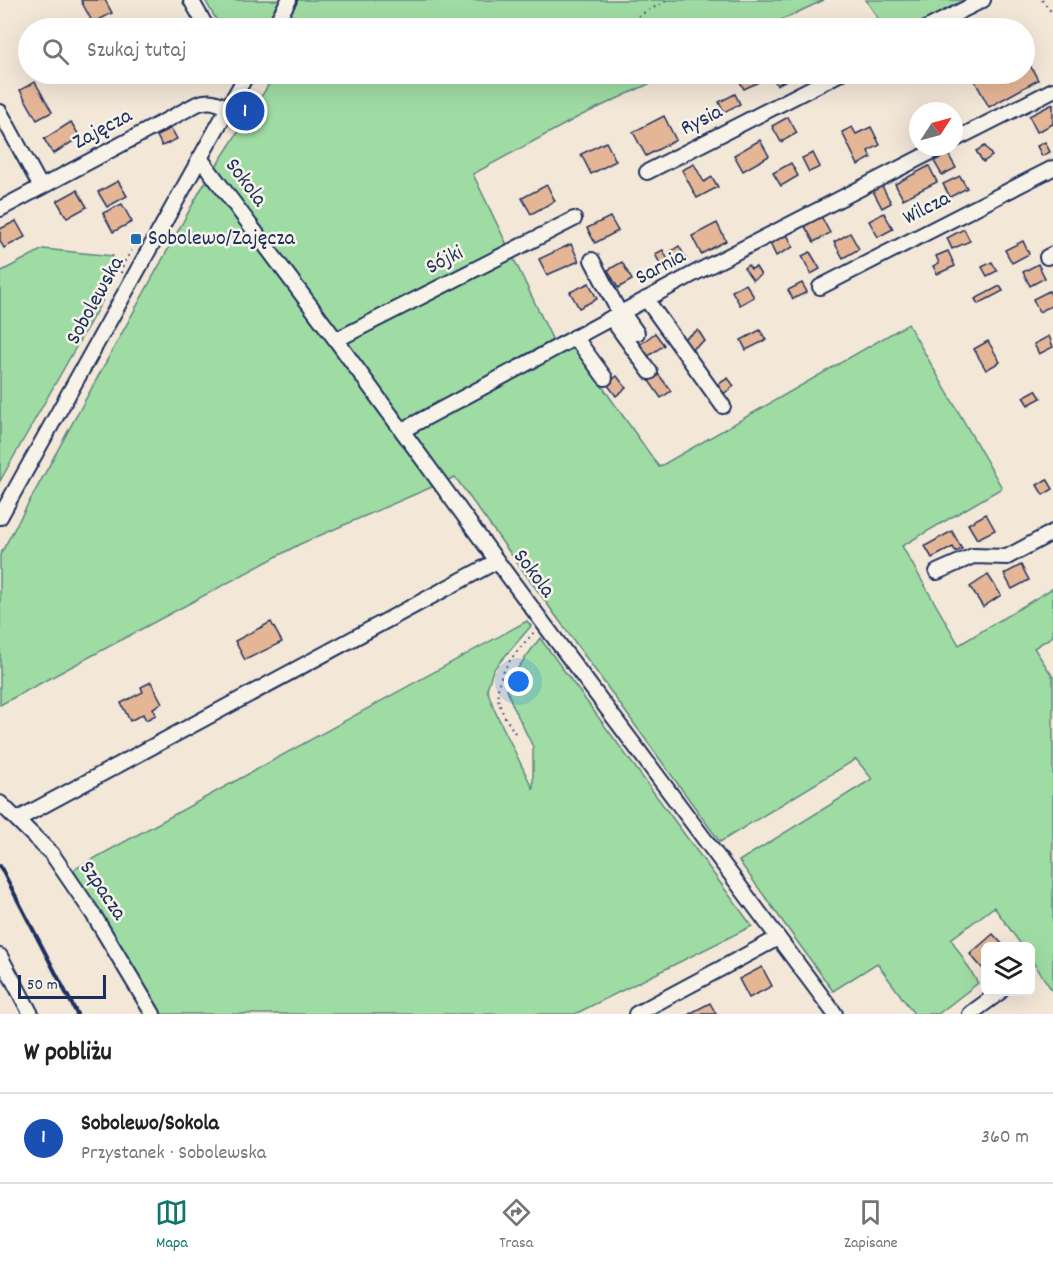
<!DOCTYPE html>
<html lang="pl">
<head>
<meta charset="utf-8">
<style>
	:root { --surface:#fff; --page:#f2f2f2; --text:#202124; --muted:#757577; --line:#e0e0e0; --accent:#0f766e }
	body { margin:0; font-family:Dekko,sans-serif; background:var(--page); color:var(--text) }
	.controls { position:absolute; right:18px; bottom:18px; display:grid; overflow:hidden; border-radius:9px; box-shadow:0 6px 24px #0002 }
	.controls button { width:54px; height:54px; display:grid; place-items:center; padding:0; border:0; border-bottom:2px solid var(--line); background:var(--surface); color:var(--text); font:30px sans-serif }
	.compass { position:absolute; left:909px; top:102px; width:54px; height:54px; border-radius:50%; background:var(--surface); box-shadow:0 6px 24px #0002; rotate:54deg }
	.scale { position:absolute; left:18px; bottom:15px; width:88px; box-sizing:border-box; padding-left:6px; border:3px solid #1b2f5e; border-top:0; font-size:16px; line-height:21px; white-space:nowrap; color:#1b2f5e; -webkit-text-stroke:4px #f7f3e8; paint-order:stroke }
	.you { position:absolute; left:519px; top:682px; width:21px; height:21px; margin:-15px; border:4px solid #fff; border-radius:50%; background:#1a73e8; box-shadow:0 0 0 9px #1a73e833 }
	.badge { display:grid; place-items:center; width:39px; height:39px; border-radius:50%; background:var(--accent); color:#fff; font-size:20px; font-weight:700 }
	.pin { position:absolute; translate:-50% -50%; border:3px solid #fff; box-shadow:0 2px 6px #0006 }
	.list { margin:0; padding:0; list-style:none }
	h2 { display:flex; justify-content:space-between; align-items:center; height:78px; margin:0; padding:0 24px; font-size:26px }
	h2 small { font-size:20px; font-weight:400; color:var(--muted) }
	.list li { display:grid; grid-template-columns:39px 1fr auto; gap:18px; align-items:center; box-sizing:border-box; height:90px; padding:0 24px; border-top:2px solid var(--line) }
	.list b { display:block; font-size:22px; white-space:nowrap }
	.list p { margin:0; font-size:20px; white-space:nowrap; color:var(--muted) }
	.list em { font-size:20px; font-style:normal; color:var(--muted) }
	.icon { flex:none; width:33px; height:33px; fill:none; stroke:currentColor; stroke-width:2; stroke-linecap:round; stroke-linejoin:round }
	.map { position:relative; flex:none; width:1053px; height:1014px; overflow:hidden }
	.search { position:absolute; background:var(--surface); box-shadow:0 6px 24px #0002; left:18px; right:18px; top:18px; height:66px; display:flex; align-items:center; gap:15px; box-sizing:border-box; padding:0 21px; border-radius:33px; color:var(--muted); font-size:22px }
	.sheet { height:168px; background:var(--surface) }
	nav { display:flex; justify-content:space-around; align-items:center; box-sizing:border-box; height:84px; border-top:2px solid var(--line); background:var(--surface); font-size:16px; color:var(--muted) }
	nav a { display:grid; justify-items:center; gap:3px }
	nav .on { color:var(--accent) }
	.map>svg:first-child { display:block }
</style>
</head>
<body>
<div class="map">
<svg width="1053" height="1014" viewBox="0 0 1053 1014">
	<rect width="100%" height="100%" fill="#f3e7d8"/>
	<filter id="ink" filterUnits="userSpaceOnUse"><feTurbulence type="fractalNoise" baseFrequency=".0167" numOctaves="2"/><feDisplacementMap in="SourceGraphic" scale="12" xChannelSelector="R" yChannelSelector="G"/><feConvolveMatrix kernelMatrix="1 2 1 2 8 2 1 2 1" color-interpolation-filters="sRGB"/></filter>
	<g filter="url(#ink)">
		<g fill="#9fdca3" stroke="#5d8680" stroke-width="1.5">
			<path d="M205 0H824L764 28H221Z"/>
			<path d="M866 0H969L912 28H884Z"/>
			<path d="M261 74H670L580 116 473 174 559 353 575 348 659 467 908 324 1002 488 902 546 959 645 1053 588V636L1034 648 1053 677V992L1031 959 1030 946H1022L994 907 951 939 978 983 938 1014H914L877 963 833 991 739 861 872 779 856 759 720 842 455 477 300 544 0 705V555L200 191 268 86Z"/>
			<path d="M43 249 113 256 106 294 0 481V272Z"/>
			<path d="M527 621 531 626 493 670 487 689 494 709 533 789V747L513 706 507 690 512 676 540 638 752 926 575 1014H162L73 870Z"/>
		</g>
		<g fill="#e5b696" stroke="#1b2f5e" stroke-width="1.5">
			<path d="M84 0H105L112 13 93 23 81 1Z"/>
			<path d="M1024 54 1038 80 989 107 971 74H1024Z"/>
			<path d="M752 74 757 83 744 89 739 80Z"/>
			<path d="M771 74H795L796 75 777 85Z"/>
			<path d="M35 82 52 112 37 120 20 90Z"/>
			<path d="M735 94 740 104 724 112 719 102Z"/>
			<path d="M1053 104V124L1037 132 1029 116Z"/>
			<path d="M664 116 676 140 646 156 633 132Z"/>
			<path d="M788 117 797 133 781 142 772 126Z"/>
			<path d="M71 122 80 137 53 154 44 139Z"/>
			<path d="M852 127 856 134 871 127 880 145 868 151 871 158 858 165 842 132Z"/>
			<path d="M171 128 177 139 162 146 157 136Z"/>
			<path d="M760 140 769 156 743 171 734 155Z"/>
			<path d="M606 142 616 161 591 174 581 154Z"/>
			<path d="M1045 142 1050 152 1042 156 1037 146Z"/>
			<path d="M985 146 992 156 983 162 976 151Z"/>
			<path d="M813 153 820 167 809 172 802 158Z"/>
			<path d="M948 154 956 168 942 175 934 161Z"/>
			<path d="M791 163 798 176 781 186 773 173Z"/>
			<path d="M694 164 704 182 712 177 718 187 697 198 682 170Z"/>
			<path d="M929 166 937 182 903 199 895 184Z"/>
			<path d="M960 176 967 188 950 197 943 184Z"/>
			<path d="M118 181 127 196 107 207 98 192Z"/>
			<path d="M881 184 891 203 882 208 872 189Z"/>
			<path d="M547 185 555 201 531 214 522 198Z"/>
			<path d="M77 190 87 207 67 218 57 201Z"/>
			<path d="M122 204 132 222 113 232 103 213Z"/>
			<path d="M884 213 893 229 878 237 869 221Z"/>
			<path d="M821 216 830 233 814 242 804 225Z"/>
			<path d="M610 217 618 231 595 243 587 228Z"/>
			<path d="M16 221 25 237 4 248 0 241V229Z"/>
			<path d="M717 223 726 241 701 254 692 236Z"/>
			<path d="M964 229 970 241 952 249 947 238Z"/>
			<path d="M785 230 793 247 776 256 768 239Z"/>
			<path d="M850 233 859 249 843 258 834 242Z"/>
			<path d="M1023 241 1029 254 1012 263 1005 250Z"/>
			<path d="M571 244 579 261 547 275 539 259Z"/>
			<path d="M679 246 687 260 678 265 670 252Z"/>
			<path d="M663 250 671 266 663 269 655 254Z"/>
			<path d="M948 251 955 266 937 274 933 266 939 263 936 256Z"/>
			<path d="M810 252 820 269 811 274 802 256Z"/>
			<path d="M622 262 632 280 618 288 608 270Z"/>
			<path d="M992 262 997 271 987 276 982 267Z"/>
			<path d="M1038 264 1045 278 1030 286 1023 272Z"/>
			<path d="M748 265 751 269 756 267 761 275 753 280 744 268Z"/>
			<path d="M589 283 597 299 579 308 570 292Z"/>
			<path d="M802 283 807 292 793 299 788 290Z"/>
			<path d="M746 284 754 297 740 305 732 291Z"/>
			<path d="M1000 286 1003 291 978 304 975 299Z"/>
			<path d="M1049 291 1053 299V305L1039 312 1033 299Z"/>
			<path d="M698 330 705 341 687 352 680 341Z"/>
			<path d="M760 330 766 340 746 350 741 340Z"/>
			<path d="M655 333 664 345 647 357 638 346Z"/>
			<path d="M1049 336 1053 347 1039 354 1034 344Z"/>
			<path d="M988 341 1000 362 986 370 974 349Z"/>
			<path d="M656 371 671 391 661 398 647 378Z"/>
			<path d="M617 376 626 388 616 396 607 384Z"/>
			<path d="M728 378 734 386 719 397 712 388Z"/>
			<path d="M1036 390 1041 398 1028 405 1023 397Z"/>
			<path d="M1047 479 1053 489 1043 495 1037 485Z"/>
			<path d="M986 514 995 530 977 539 968 524Z"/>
			<path d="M952 531 962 549 956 552 953 547 932 558 925 546Z"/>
			<path d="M1021 565 1029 580 1012 589 1004 574Z"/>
			<path d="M988 575 1001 595 983 607 970 587Z"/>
			<path d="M271 622 282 642 245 660 235 641Z"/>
			<path d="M151 682 162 703 153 708 156 715 146 720 143 714 130 721 121 703 143 692 141 687Z"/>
			<path d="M993 934 1004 946H986V965L982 968 970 954Z"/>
			<path d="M762 967 772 986 749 998 739 979Z"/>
			<path d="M710 1003 716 1014H689Z"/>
		</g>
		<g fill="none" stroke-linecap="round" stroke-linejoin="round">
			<g stroke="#1b2f5e" stroke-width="18">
				<g id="minor">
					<path d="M191 0 207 28"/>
					<path d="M273 28 289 0"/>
					<path d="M927 28 983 0"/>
					<path d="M0 112 41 187"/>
					<path d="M954 140 1053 90"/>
					<path d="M200 158 336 340 497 561 835 1014"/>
					<path d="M647 172 839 74"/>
					<path d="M0 209 197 104C209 99 217 102 228 108"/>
					<path d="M1047 257 1053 254"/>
					<path d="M592 260 620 314"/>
					<path d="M820 287 1053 168"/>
					<path d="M646 299 723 406"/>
					<path d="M622 312 637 333"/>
					<path d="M611 318 650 372"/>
					<path d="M575 337 605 378"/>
					<path d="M336 340 574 219"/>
					<path d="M403 430 697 272 941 147"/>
					<path d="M0 517 247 74"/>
					<path d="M937 572 973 556 1007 557 1053 532"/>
					<path d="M0 803 52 854 93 914 153 1014"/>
					<path d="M18 819 497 561"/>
					<path d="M0 956 31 1014"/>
					<path d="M636 1014 778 938"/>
					<path d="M970 1014 1000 992"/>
				</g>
			</g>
			<g stroke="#1b2f5e" stroke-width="2" stroke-dasharray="1.5 4.5" stroke-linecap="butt">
				<path d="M1042 0 1053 14"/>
				<path d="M638 16 668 0"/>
				<path d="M121 273 123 264 139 239"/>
				<path d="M515 733C510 725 504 717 501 708 488 678 517 652 535 631"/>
			</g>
			<use href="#minor" stroke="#f7f3e8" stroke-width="14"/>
			<path stroke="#1b2f5e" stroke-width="4" d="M0 866 77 1014"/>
		</g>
	</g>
	<rect fill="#1f6fb2" stroke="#f7f3e8" stroke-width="2" x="130" y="233" width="12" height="12" rx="3"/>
	<g text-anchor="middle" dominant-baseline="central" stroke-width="5" stroke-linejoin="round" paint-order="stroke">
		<g font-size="22" fill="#1b2f5e" stroke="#f7f3e8">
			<text transform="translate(702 121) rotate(-27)">Rysia</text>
			<text transform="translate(103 130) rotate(-28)">Zajęcza</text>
			<text transform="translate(245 183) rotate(53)">Sokola</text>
			<text transform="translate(927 209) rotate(-27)">Wilcza</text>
			<text transform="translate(445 261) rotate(-27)">Sójki</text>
			<text transform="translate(661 268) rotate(-28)">Sarnia</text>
			<text transform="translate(96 301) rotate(-61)">Sobolewska</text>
			<text transform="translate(533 574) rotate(53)">Sokola</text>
			<text transform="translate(102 891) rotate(56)">Szpacza</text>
		</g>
		<g font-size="22" fill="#1b2f5e" stroke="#f7f3e8" text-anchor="start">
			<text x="148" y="239">Sobolewo/Zajęcza</text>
		</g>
	</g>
</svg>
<div class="controls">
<button><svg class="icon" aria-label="layers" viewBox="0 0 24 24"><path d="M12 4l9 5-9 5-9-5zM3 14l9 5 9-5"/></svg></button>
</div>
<svg class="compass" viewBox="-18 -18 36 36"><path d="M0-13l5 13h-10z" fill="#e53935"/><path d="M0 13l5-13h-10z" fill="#757577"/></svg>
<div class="scale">50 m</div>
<div class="you"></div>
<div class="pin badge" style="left:245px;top:111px;background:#1a4fb4">1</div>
<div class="search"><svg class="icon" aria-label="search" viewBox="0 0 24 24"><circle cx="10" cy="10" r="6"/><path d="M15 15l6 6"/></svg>Szukaj tutaj</div>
</div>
<section class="sheet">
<h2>W pobliżu<small></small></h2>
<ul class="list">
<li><span class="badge" style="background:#1a4fb4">1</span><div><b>Sobolewo/Sokola</b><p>Przystanek · Sobolewska</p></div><em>360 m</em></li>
</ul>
</section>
<nav>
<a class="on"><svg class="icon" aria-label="map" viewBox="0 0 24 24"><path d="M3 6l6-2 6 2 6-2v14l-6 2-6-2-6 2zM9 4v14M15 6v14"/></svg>Mapa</a>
<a><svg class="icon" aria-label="directions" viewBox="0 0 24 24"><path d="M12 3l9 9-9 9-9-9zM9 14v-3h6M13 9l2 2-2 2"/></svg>Trasa</a>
<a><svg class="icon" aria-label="saved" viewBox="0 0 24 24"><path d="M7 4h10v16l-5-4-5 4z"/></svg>Zapisane</a>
</nav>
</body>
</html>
